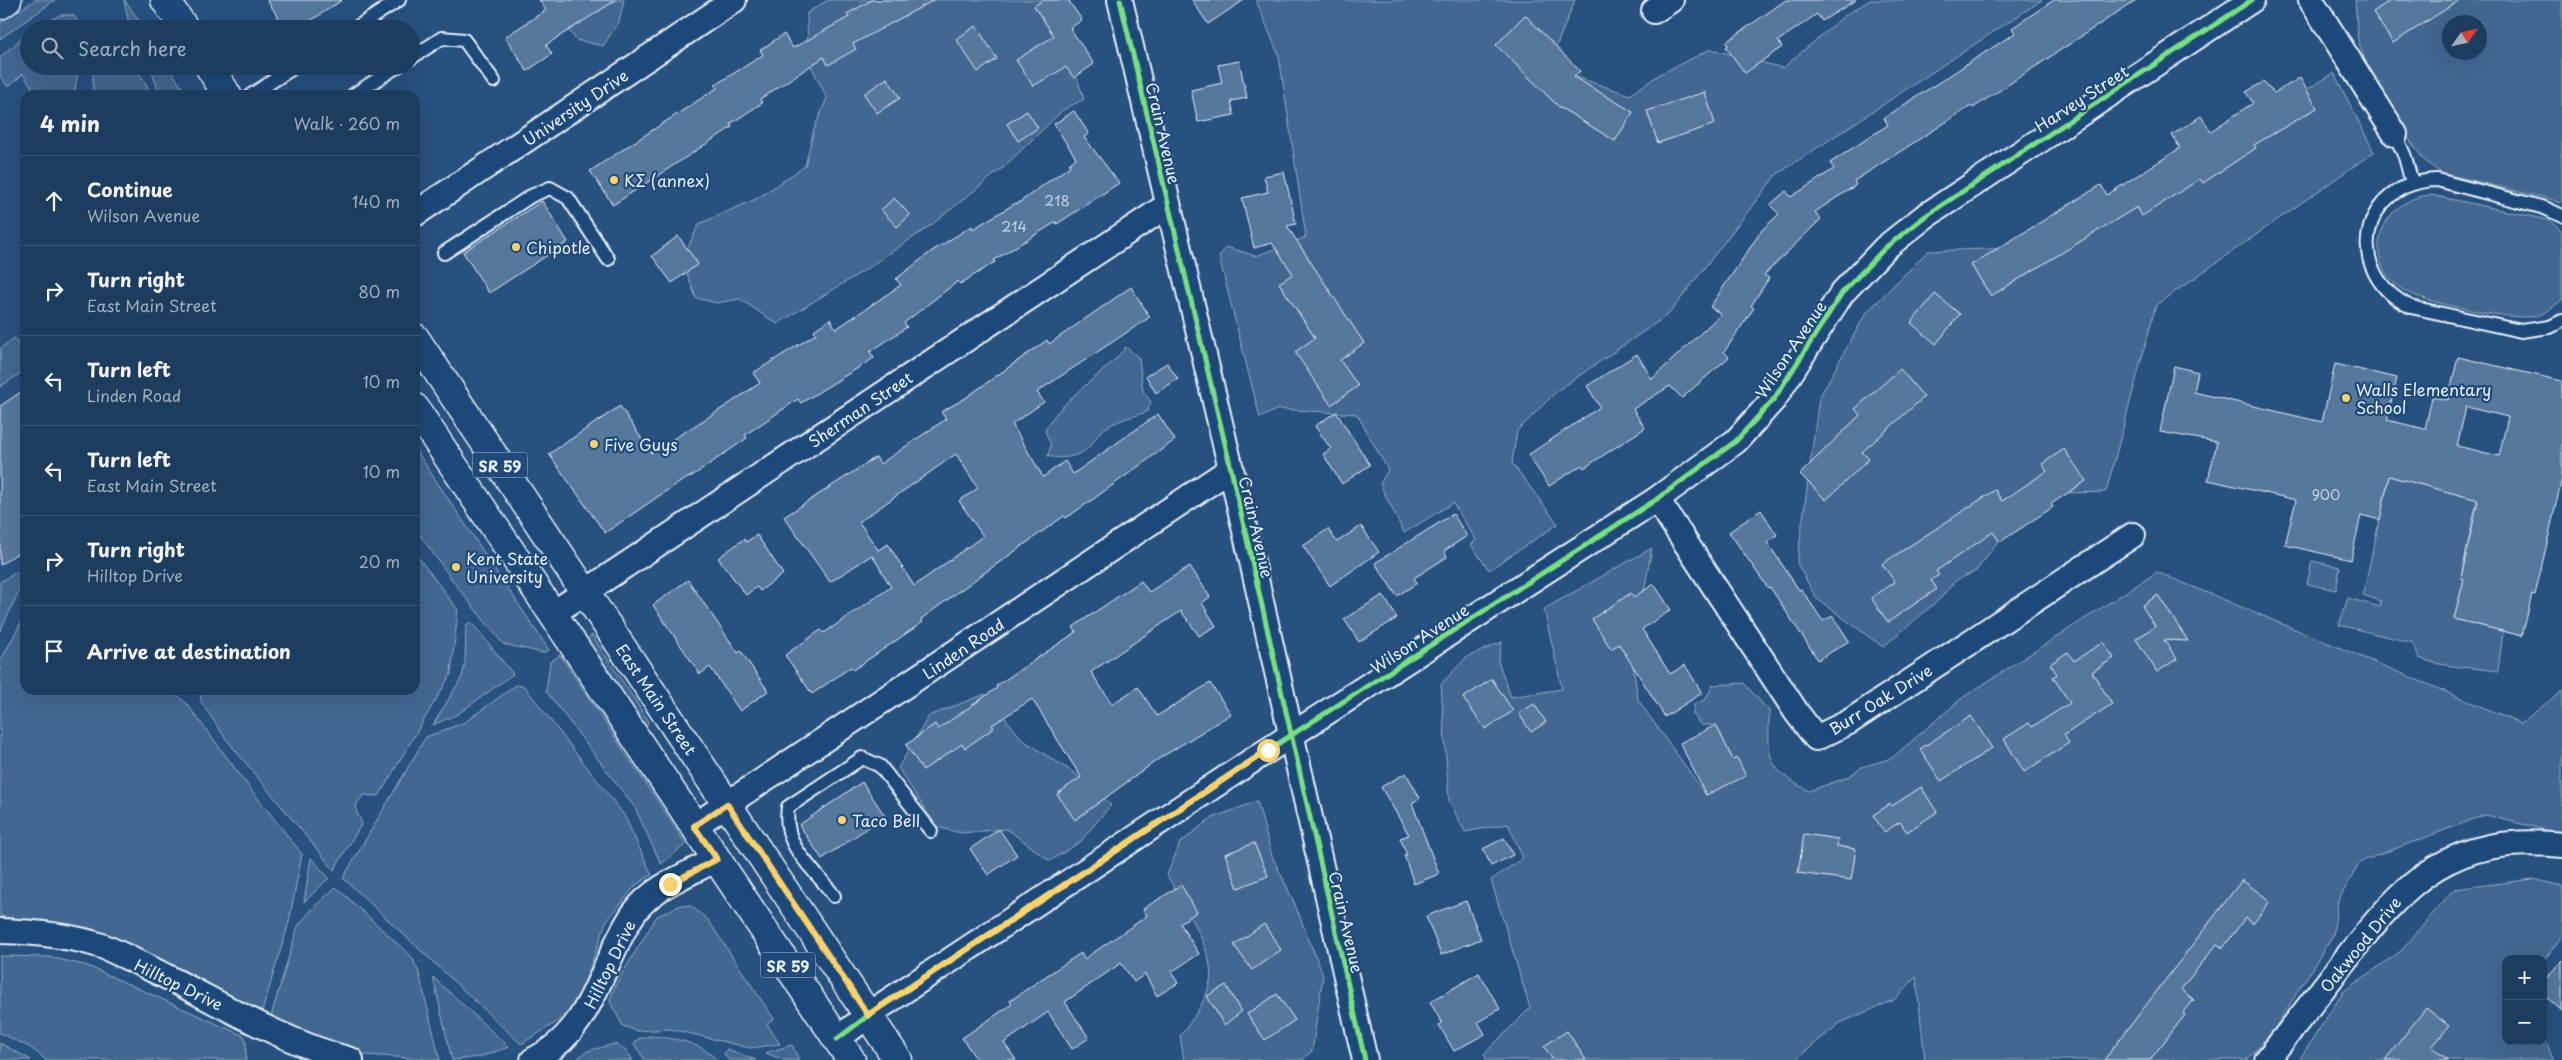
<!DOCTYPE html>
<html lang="en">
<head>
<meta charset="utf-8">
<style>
	:root { --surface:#1d3d5f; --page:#2a4868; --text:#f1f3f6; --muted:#a0aebd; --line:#3b5674 }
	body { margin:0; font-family:"Playpen Sans",sans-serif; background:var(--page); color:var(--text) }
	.controls { position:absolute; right:15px; bottom:15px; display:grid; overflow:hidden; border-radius:10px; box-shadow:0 5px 20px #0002 }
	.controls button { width:45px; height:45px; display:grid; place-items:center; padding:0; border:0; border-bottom:1px solid var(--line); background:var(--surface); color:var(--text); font:25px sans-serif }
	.compass { position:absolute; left:2442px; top:15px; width:45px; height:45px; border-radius:50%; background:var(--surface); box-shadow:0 5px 20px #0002; rotate:56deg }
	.stop { position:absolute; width:15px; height:15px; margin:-11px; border:4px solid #ffd166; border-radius:50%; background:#fff }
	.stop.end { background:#ffd166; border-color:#fff; box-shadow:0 1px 5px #0008 }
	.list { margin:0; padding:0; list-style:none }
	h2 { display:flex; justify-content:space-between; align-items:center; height:65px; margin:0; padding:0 20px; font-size:21px }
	h2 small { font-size:16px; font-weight:400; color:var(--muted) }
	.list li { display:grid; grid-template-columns:32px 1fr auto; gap:15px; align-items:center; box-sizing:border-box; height:90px; padding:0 20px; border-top:1px solid var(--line) }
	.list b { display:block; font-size:19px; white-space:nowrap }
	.list p { margin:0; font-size:16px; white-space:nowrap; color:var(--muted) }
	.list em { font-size:16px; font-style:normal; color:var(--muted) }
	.icon { flex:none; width:28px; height:28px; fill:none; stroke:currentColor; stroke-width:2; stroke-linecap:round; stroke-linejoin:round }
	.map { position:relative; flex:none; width:2562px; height:1060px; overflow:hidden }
	.search { position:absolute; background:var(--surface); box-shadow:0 5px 20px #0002; left:20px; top:20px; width:400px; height:55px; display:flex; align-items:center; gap:12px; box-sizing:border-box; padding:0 18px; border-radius:28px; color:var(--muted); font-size:19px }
	.panel { position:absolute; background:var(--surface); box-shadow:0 5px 20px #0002; left:20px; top:90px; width:400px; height:605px; border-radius:15px }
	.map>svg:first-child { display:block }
</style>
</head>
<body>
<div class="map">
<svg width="2562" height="1060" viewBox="0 0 2562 1060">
	<rect width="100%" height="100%" fill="#27517f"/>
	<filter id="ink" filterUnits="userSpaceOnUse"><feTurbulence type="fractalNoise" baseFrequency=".02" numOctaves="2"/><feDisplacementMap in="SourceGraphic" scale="10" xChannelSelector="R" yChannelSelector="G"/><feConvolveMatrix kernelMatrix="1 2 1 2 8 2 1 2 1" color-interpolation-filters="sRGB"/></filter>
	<g filter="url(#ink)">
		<g fill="#436891" stroke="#96acc4" fill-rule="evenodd">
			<path d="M35 0H55L0 39V23Z"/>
			<path d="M124 0H125L144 29H130Z"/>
			<path d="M548 0H624L619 22 603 46 576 40Z"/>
			<path d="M828 0H1070L1065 41 1084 99 1063 110 1005 166 930 226 865 270 777 324 740 299 716 303 696 298 682 260 699 224 758 198 805 166 814 129 827 98 808 60 807 13Z"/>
			<path d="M1256 0H1575L1556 47 1568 74 1630 95 1660 74 1711 49 1783 68 1844 16 1870 0H2042L1776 175 1669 314 1557 391 1517 431 1512 463 1558 524 1489 570 1471 545 1476 540 1453 503 1404 533 1380 484 1388 470 1357 414 1278 409 1260 418 1219 257 1226 247 1256 256 1306 237 1279 56Z"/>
			<path d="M2355 0H2562V202L2441 173 2424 160 2376 93 2358 40ZM2450 22H2480V52H2450Z"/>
			<path d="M60 15H73L78 22 85 26V29H34Z"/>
			<path d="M29 32V66H79L74 95H37L23 74 8 87 0 76V57Z"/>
			<path d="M93 66H133L145 81 150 95H93Z"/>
			<path d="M147 66H168L187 95H160L153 75Z"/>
			<path d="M2334 73 2374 152 2156 305 2106 492 2033 494 1976 571 1955 581 1941 598 1883 647 1816 598 1797 563 1819 398 1866 313 1928 251 2048 247Z"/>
			<path d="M2431 195 2549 220 2562 232V300C2554 306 2547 313 2537 316 2517 322 2421 302 2403 290 2358 261 2381 198 2431 195Z"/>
			<path d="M14 338 25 353V363L21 366 24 371 0 387V349Z"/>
			<path d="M1126 347 1139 358 1143 391 1151 402 1147 412C1131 417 1113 421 1100 432 1096 436 1095 441 1091 445 1081 457 1062 460 1048 456L1051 445 1045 431C1057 402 1105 374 1126 347Z"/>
			<path d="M415 449 549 650 543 653 503 644 458 588 415 528Z"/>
			<path d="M2389 476 2477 499 2461 577 2487 584 2463 585 2454 619 2503 631 2498 671C2472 667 2444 668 2419 658L2413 643 2339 625 2348 598 2380 607 2381 601 2363 595Z"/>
			<path d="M1652 548 1632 658 1638 700 1706 795 1737 758 1733 760 1716 725H1701L1693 714 1694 704 1705 700 1713 685 1744 683 1769 711C1769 760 1764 767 1809 791L1848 777 1862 767 1892 758 1962 698 2157 572 2521 723 2562 691V834L2485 815 2360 862 2338 901 2333 935 2275 1028 2247 1060H1925L1916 977 1894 1000 1840 1023 1795 1060H1487L1484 1054 1530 1008 1491 880 1523 858 1508 824 1465 832 1449 801 1441 684 1467 657 1502 642 1498 661 1511 697 1562 689 1544 609Z"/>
			<path d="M415 553 458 610 451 674 379 796 364 795 357 803 356 811 362 823 334 870 226 739 201 702 200 690H415Z"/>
			<path d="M2312 561 2340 567 2336 590 2307 584Z"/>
			<path d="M18 571 24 581 0 631V582Z"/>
			<path d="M25 615V690H172L187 704 249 787 302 854 289 922 261 1015 65 927 0 916V662Z"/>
			<path d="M471 622 513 674 458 714 433 725 462 677 465 663 466 625Z"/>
			<path d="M592 635 648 720 647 725 642 724 585 640Z"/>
			<path d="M560 655 686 844 661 864 635 808 546 691 550 662Z"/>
			<path d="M516 685 524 686 624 815 652 875 636 885 606 922 581 993 572 1008 557 1022 521 1044 343 878 426 737 465 722Z"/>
			<path d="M985 694 1023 740 1074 773 1111 805 1080 842 1050 861 1007 829 961 833 937 827 898 768 929 716Z"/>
			<path d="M1257 801 1272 856 1294 902 1323 975 1312 1051 1302 1060H1184L1180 1036C1192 1021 1206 1001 1210 982 1216 951 1181 902 1167 875L1180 843 1210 819Z"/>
			<path d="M311 858 329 878 304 902Z"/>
			<path d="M2533 879 2562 886V936L2543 962V959H2506V1041H2543V1035L2554 1060H2299L2344 991 2401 951 2454 889Z"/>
			<path d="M336 887 412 957 419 973 440 1060 366 1055 309 1037 270 1019 298 926 313 908Z"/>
			<path d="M681 905 691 906 708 920 774 1019 767 1024 780 1044 750 1048 671 1029 637 1031 623 1026 611 1004 610 999 617 982 657 916Z"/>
			<path d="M0 956 50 957 88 966 244 1036 246 1041V1060H46L31 1048 0 1033Z"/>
			<path d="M433 977 509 1047 480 1057 452 1060Z"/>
			<path d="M650 1036C674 1038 700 1042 717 1060H645L634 1044 638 1039Z"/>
			<path d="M0 1043 31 1060H0Z"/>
			<path d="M615 1044 625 1049 633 1060H575L587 1051Z"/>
			<path d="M792 1045 799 1060H785L765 1053Z"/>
			<path d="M727 1049 756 1060H729L724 1054Z"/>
		</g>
		<g fill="#57789d" stroke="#e8f1f8" fill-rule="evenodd">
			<path d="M267 0H342L298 29H286Z"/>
			<path d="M539 0H616L546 45 552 54 527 71 505 37 546 10Z"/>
			<path d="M872 0H934L853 44 856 49 828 65 824 57 760 99 762 103 730 124 732 127 613 205 590 171 717 88 715 85 763 55 760 50 784 34 793 48 849 17 847 14Z"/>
			<path d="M1043 0H1068L1082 20 1070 28 1094 64 1074 78 1066 67 1033 86 1016 60 1054 36 1034 6Z"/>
			<path d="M1192 0H1244L1208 24Z"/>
			<path d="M1786 0H1856L1822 21 1817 14 1778 41 1782 47 1745 73 1726 47 1728 46 1726 42Z"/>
			<path d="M2054 0H2136L1973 108 1971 106 1904 149 1854 181 1856 185 1815 212 1821 219 1764 275 1769 278 1751 306 1754 308 1724 352 1729 357 1682 398 1670 386 1633 409 1645 428 1584 468 1582 465 1549 486 1528 455 1600 407 1587 386 1637 354 1652 379 1721 314 1710 307 1762 230 1779 214 1770 205 1786 191 1791 197 1834 169 1830 163 1888 125 1884 118 2015 33 2012 28Z"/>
			<path d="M2391 0H2460L2393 43 2373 12Z"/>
			<path d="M1525 15 1580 71 1574 77 1633 112 1615 141 1558 106 1496 45Z"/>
			<path d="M976 26 997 59 978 72 956 39Z"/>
			<path d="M1239 61 1247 98 1231 101 1234 115 1198 122 1191 90 1222 83 1218 65Z"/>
			<path d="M887 78 900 98 877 113 864 94Z"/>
			<path d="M2300 78 2317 108 2254 145 2256 148 2203 183 2200 179 2142 216 2137 207 1991 296 1971 265 2101 185 2107 195 2180 148 2172 135 2201 116 2211 131 2253 103 2246 92 2263 82 2274 93Z"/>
			<path d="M1705 92 1715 124 1658 143 1647 111Z"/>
			<path d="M1027 111 1038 128 1018 141 1007 124Z"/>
			<path d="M1074 111 1089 134 1084 137 1119 183 1057 224 1056 222 994 260 995 262 960 284 958 281 904 323 907 327 870 352 874 358 801 403 798 399 745 435 747 438 695 474 672 487 605 533 549 454 620 406 651 453 726 406 760 383 753 373 816 334 814 330 830 319 836 329 901 285 896 279 932 251 972 226 973 229 1016 203 1017 204 1070 166 1069 164 1076 158 1054 124Z"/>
			<path d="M1284 172 1296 224 1287 226 1364 343 1340 360 1358 386 1331 405 1295 352 1315 338 1279 283 1293 274 1272 243 1254 248 1242 198 1268 192 1264 176Z"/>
			<path d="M894 198 910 215 897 227 881 210Z"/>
			<path d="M542 201 568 242 489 293 463 252Z"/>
			<path d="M678 236 698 264 672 283 652 256Z"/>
			<path d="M1131 287 1150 317 1037 392 1044 402 1012 424 1043 477 1065 461 1073 474 1158 414 1175 440 1092 500 1066 518 1064 516 962 589 921 619 923 622 853 670 851 667 812 694 785 655 821 630 824 633 891 587 872 555 830 582 784 517 876 457 880 464 946 419 941 412 964 399 1047 340 1049 344ZM956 454 978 488 959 501 983 536 914 586 888 544 878 550 859 522Z"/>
			<path d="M1935 294 1960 314 1936 344 1911 323Z"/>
			<path d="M2458 357 2562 381V478L2535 595 2532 594 2522 636 2454 619 2464 579 2461 578 2478 500 2389 476 2380 520 2361 515 2351 560 2285 545 2296 500 2208 480 2217 442 2160 432 2174 366 2198 372 2194 392 2322 422 2335 364 2397 378 2387 420 2425 429 2432 397 2448 400ZM2466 407 2508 417 2499 456 2457 446Z"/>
			<path d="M1167 363 1178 379 1156 393 1146 376Z"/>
			<path d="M1900 369 1924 397 1862 452 1869 459 1826 500 1800 474 1860 415 1855 409Z"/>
			<path d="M25 389V548L0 565V406Z"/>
			<path d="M1336 412 1370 465 1342 484 1323 454 1331 449 1315 426Z"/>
			<path d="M2064 449 2086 481 2051 504 2053 507 2000 542 1993 532 1936 571 1939 575 1931 580 1937 589 1888 622 1871 598 1895 582 1882 564 1995 490 2002 501 2047 471 2042 464Z"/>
			<path d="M1761 510 1777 535 1767 542 1799 590 1801 589 1823 621 1833 616 1849 641 1818 660 1770 587 1768 588 1729 532Z"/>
			<path d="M1453 514 1467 536 1444 551 1447 557 1414 578 1417 583 1397 596 1375 563Z"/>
			<path d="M1361 526 1379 552 1330 586 1303 546 1328 529 1337 542Z"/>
			<path d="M757 535 783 574 760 591 757 587 746 595 718 558 744 539 746 542Z"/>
			<path d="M1190 566 1210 597 1202 603 1216 626 1199 636 1181 611 1091 672 1112 704 1138 687 1157 716 1210 683 1231 714 1160 758 1075 820 1057 794 1081 777 1032 699 992 725 994 728 965 748 962 744 923 770 906 745 935 724 938 729 997 688 996 686 1076 632 1073 627 1141 581 1149 592Z"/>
			<path d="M688 580 738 653 741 651 768 691 740 711 710 667 700 674 653 605Z"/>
			<path d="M1654 584 1671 610 1642 629 1670 674 1685 665 1702 693 1665 717 1619 644 1611 649 1592 619 1631 593 1634 597Z"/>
			<path d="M1383 595 1397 618 1359 642 1344 619Z"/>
			<path d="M2158 595 2188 641 2164 640 2177 659 2157 672 2136 639 2155 626 2142 606Z"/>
			<path d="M2103 642 2114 658 2092 672 2112 704 2064 735 2069 743 2024 772 2004 739 2029 723 2032 727 2070 703 2053 677 2057 674 2050 664 2068 652 2074 661Z"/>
			<path d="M1492 679 1513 711 1485 729 1463 698Z"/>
			<path d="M1534 704 1546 722 1531 732 1519 714Z"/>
			<path d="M1971 716 1992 748 1941 781 1920 749Z"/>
			<path d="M1716 725 1733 760 1737 758 1746 776 1706 795 1680 743Z"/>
			<path d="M1406 773 1420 798 1412 803 1439 874 1414 884 1404 855H1407L1400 838 1409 835 1381 787Z"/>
			<path d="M862 782 885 816 822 859 799 825Z"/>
			<path d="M1921 787 1937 812 1907 832 1900 822 1884 832 1873 815 1890 804 1892 806Z"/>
			<path d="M999 829 1017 855 988 875 970 849Z"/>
			<path d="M1804 834 1838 839 1837 846 1856 849 1851 880 1798 873Z"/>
			<path d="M1504 838 1513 855 1491 866 1483 849Z"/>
			<path d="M1254 843 1268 876 1238 888 1225 854Z"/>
			<path d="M2242 880 2270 901 2253 924 2245 918 2223 948 2217 944 2181 989 2194 1000 2183 1013 2185 1015 2150 1060H2104Z"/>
			<path d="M1181 885 1197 912 1180 923 1199 954 1171 972 1178 983 1157 996 1145 974 1134 982 1121 963 1065 1002 1089 1038 1072 1049 1048 1012 1004 1043 1016 1060H977L962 1038 1012 1004 1010 1001 1040 980 1081 953 1084 959 1147 916 1143 909Z"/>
			<path d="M1466 901 1481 939 1441 955 1426 916Z"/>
			<path d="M1264 924 1281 950 1252 970 1234 945Z"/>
			<path d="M2562 960V1011L2543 994V982Z"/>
			<path d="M1479 973 1500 1009 1478 1022 1485 1034 1454 1051 1439 1025 1442 1023 1430 1002Z"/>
			<path d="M1226 985 1241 1012 1224 1025 1207 996Z"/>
			<path d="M1277 994 1295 1020 1265 1040 1247 1014Z"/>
			<path d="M2426 1008 2449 1026 2432 1047 2448 1060H2385Z"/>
			<path d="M1567 1031 1586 1060H1553L1544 1046Z"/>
		</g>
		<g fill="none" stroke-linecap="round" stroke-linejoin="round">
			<g stroke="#e8f1f8" stroke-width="16">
				<g id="lane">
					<path d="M354 29 399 0"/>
					<path d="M411 58 442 38 464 40 494 81"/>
					<path d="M251 95 296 66"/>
					<path d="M353 95 398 66"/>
					<path d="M2395 134 2405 157 2412 183"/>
					<path d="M2562 216 2545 208 2437 180C2359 182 2342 274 2411 307L2521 331 2550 327 2562 321"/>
					<path d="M444 253 531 196 550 188 568 198 608 259"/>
					<path d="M834 896C812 865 782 848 788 807L862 758 880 766 931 831"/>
				</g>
			</g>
			<g stroke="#e8f1f8" stroke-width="28">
				<g id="street">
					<path d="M1120 0 1231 469 1365 1060"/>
					<path d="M2311 0 2395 134"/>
					<path d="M1654 11 1671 0"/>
					<path d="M415 214 734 0"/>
					<path d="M1657 499 1797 713 1816 738 1849 722 2133 535"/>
					<path d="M552 614 1168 205"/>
					<path d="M694 826 1231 469"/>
					<path d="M0 931C34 932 69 935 102 946 117 952 132 960 147 967 214 999 278 1041 351 1060"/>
					<path d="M837 1039 881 1006 1256 758 1657 499 1736 441 1774 399 1842 293 1885 248 1924 217 2252 0"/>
					<path d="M533 1060C595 1030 599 964 634 913 653 886 689 874 717 859"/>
					<path d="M2267 1060C2293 1027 2319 994 2344 961 2407 880 2452 833 2562 845"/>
				</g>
			</g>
			<g stroke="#e8f1f8" stroke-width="31">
				<path id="secondary" d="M0 5 7 0"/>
			</g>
			<g stroke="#e8f1f8" stroke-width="31">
				<g id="primary">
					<path d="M165 0 185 29"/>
					<path d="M209 66 227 95"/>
					<path d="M415 338 898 1060"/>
					<path d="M415 408 851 1060"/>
				</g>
			</g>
			<use href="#lane" stroke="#1f4a7a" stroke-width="12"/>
			<use href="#street" stroke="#1f4a7a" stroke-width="24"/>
			<use href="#secondary" stroke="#1f4a7a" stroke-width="28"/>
			<use href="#primary" stroke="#1f4a7a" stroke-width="28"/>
			<g stroke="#1f4a7a" stroke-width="8">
				<g id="cycleway">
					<path d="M1120 0 1231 469 1365 1060"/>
					<path d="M837 1039 881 1006 1256 758 1657 499 1736 441 1774 399 1842 293 1885 248 1924 217 2252 0"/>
				</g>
			</g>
			<use href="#cycleway" stroke="#77e17e" stroke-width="5"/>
		</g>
	</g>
	<g fill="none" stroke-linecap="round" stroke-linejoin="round" filter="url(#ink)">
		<path stroke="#ffd166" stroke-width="6" d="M670 884 717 859 694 826 727 804 868 1015 1268 750"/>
	</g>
	<g fill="#ffd166" stroke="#1f4a7a" stroke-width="2">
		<circle cx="614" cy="180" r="5"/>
		<circle cx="516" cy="247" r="5"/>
		<circle cx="2346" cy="398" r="5"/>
		<circle cx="594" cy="444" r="5"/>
		<circle cx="456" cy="567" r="5"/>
		<circle cx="842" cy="820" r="5"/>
	</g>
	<g text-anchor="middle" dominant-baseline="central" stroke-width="4.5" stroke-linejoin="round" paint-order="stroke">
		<g font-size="14" fill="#c4d3e1">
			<text x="1057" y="200">218</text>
			<text x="1014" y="226">214</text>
			<text x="2326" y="494">900</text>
		</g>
		<g fill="#1f4a7a" stroke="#acbfd2" stroke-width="1">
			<rect x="472.5" y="452.5" width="55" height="25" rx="4"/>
			<rect x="760.5" y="952.5" width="55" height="25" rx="4"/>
		</g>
		<g font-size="15" font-weight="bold" fill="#e8f1f8">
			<text x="500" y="465">SR 59</text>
			<text x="788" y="965">SR 59</text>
		</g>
		<g font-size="16" fill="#e8f1f8" stroke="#1f4a7a">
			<text transform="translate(2081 98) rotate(-33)">Harvey Street</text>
			<text transform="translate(575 107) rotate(-34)">University Drive</text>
			<text transform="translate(1164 133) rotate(77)">Crain Avenue</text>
			<text transform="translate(1790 349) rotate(-56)">Wilson Avenue</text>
			<text transform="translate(860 409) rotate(-34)">Sherman Street</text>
			<text transform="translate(1257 527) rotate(77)">Crain Avenue</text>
			<text transform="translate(1419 638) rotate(-33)">Wilson Avenue</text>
			<text transform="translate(963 648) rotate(-34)">Linden Road</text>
			<text transform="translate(657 699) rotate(56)">East Main Street</text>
			<text transform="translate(1880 699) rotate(-32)">Burr Oak Drive</text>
			<text transform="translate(1347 922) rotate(77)">Crain Avenue</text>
			<text transform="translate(2360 944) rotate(-51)">Oakwood Drive</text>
			<text transform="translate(609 964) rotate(-64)">Hilltop Drive</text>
			<text transform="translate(179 984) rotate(26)">Hilltop Drive</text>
		</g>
		<g font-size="16" fill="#e8f1f8" stroke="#1f4a7a" text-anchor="start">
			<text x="624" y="180">ΚΣ (annex)</text>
			<text x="526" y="247">Chipotle</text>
			<text x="2356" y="389">Walls Elementary<tspan x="2356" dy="18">School</tspan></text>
			<text x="604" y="444">Five Guys</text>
			<text x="466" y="558">Kent State<tspan x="466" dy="18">University</tspan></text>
			<text x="852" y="820">Taco Bell</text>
		</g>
	</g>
</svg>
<div class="controls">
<button>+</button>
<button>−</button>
</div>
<svg class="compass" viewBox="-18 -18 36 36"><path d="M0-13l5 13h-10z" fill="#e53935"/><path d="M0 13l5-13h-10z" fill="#a0aebd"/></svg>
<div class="stop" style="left:1268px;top:750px"></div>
<div class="stop end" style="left:670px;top:884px"></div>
<div class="search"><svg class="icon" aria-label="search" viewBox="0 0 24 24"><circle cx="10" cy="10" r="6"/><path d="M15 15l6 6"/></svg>Search here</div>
<section class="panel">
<h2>4 min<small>Walk · 260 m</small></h2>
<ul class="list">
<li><svg class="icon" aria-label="ahead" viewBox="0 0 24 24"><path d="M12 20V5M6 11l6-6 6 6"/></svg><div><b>Continue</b><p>Wilson Avenue</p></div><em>140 m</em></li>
<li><svg class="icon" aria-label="right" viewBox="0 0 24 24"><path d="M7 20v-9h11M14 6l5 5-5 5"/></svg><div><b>Turn right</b><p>East Main Street</p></div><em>80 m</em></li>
<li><svg class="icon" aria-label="left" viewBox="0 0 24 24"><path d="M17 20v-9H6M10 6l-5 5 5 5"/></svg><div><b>Turn left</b><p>Linden Road</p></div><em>10 m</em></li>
<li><svg class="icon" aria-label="left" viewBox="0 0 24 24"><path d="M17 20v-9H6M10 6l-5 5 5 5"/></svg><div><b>Turn left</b><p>East Main Street</p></div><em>10 m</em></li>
<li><svg class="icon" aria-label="right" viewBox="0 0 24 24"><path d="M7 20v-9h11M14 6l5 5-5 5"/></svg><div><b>Turn right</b><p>Hilltop Drive</p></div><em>20 m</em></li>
<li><svg class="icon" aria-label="arrive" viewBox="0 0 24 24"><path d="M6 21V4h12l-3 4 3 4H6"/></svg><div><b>Arrive at destination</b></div></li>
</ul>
</section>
</div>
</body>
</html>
